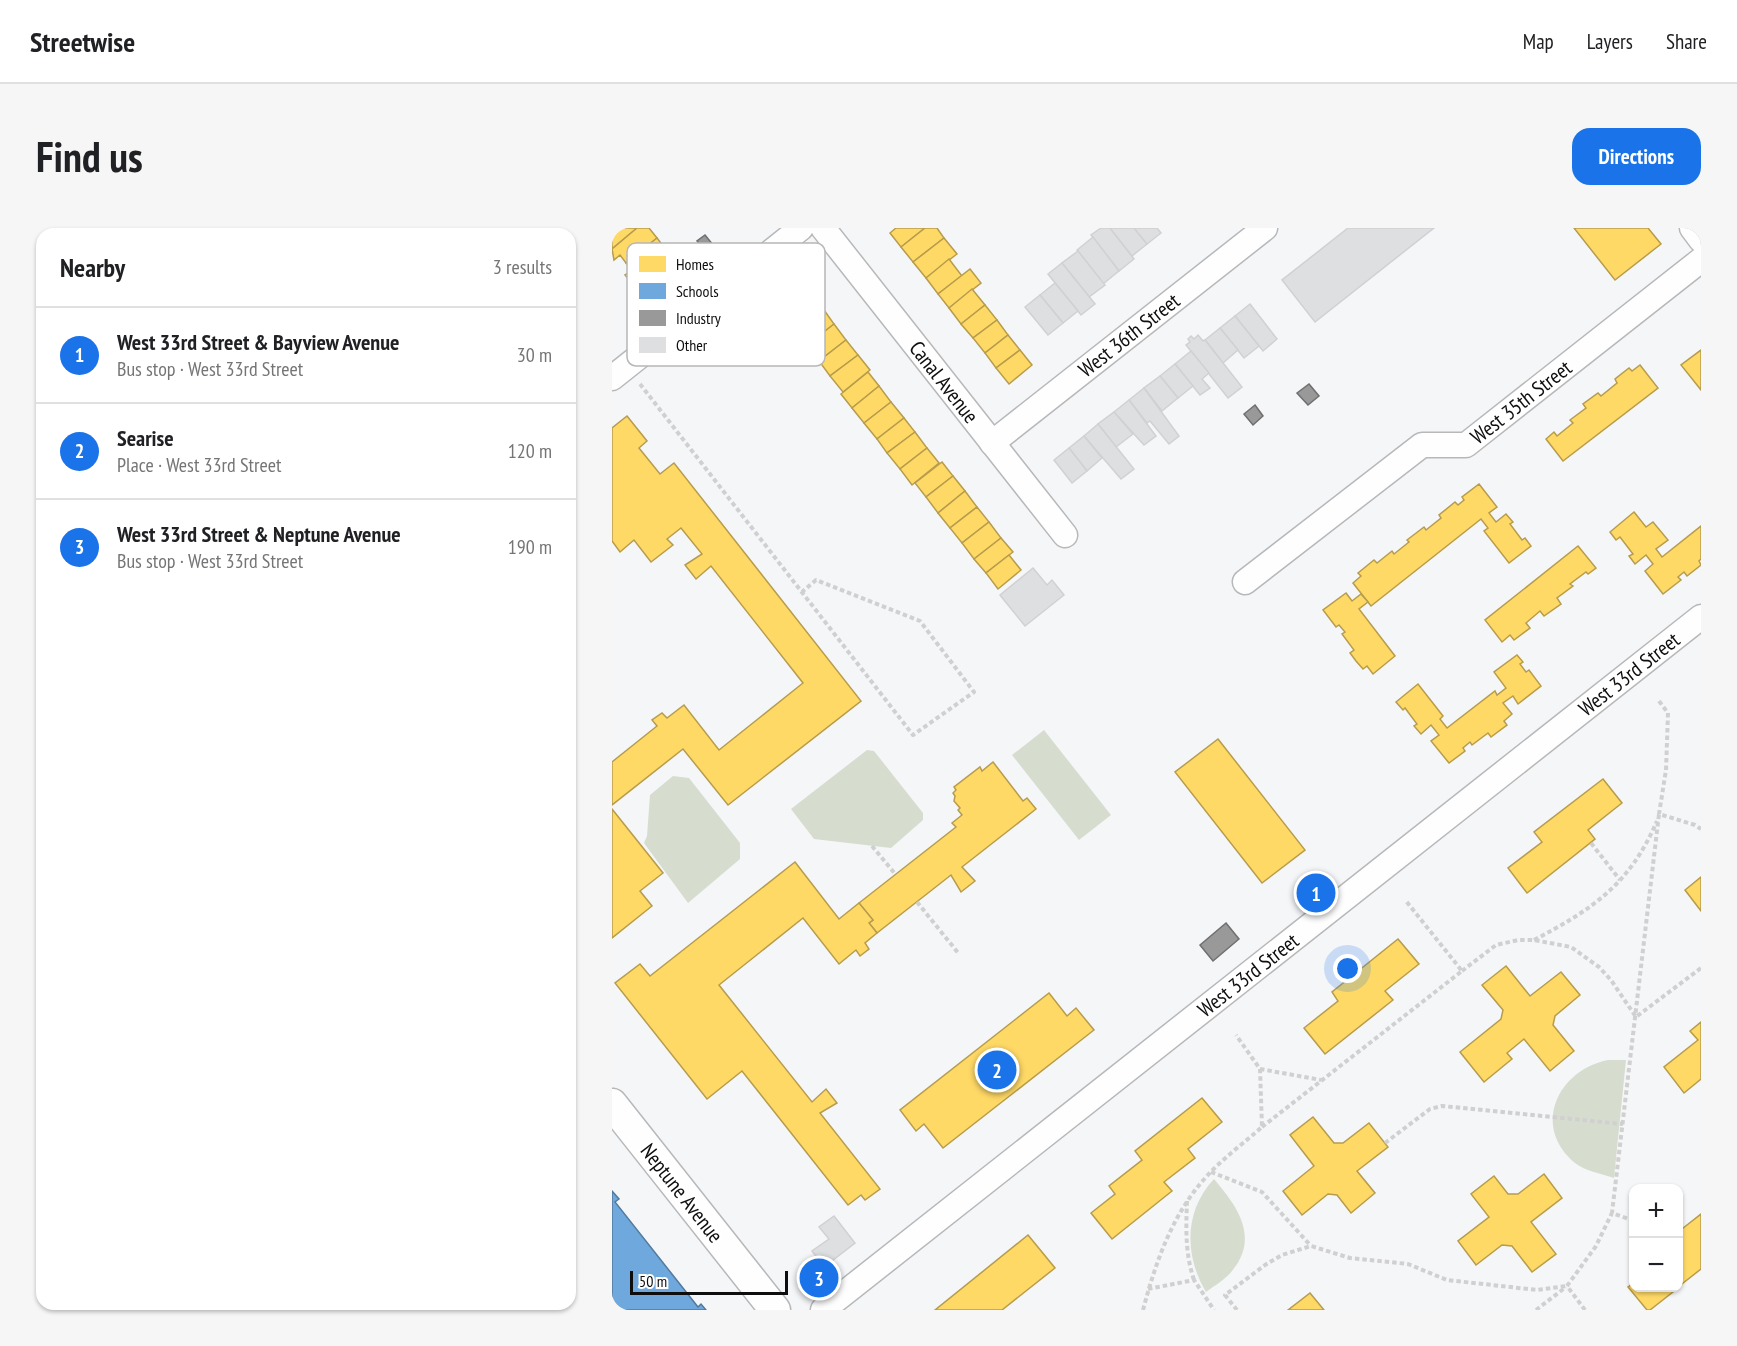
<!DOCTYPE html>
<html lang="en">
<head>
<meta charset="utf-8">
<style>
	:root { --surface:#fff; --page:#f6f6f6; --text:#202124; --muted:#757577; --line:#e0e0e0; --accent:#1a73e8 }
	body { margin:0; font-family:"PT Sans Narrow",sans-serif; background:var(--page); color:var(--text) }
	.controls { position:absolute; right:18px; bottom:18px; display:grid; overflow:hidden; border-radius:12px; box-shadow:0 2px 4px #0004 }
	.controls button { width:54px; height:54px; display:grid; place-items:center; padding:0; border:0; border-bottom:2px solid var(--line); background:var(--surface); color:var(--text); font:30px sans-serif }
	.scale { position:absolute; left:18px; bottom:15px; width:158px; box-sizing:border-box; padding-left:6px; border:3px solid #0e0e0f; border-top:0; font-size:16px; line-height:21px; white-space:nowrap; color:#0e0e0f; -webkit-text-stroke:4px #fff; paint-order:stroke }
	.you { position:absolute; left:736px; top:741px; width:21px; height:21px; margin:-15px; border:4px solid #fff; border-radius:50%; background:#1a73e8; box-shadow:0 0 0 9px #1a73e833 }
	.badge { display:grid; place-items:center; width:39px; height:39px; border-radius:50%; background:var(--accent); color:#fff; font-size:20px; font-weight:700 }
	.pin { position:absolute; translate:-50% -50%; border:3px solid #fff; box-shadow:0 2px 6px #0006 }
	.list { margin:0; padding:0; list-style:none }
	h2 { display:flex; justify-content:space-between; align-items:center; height:78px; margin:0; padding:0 24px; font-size:26px }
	h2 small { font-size:20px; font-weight:400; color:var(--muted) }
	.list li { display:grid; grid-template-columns:39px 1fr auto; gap:18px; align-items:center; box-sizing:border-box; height:96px; padding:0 24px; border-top:2px solid var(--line) }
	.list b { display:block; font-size:22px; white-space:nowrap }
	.list p { margin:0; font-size:20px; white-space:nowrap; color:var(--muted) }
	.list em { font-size:20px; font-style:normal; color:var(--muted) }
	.map { position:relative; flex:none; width:1089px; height:1082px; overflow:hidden; border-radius:18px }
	header { display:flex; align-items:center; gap:36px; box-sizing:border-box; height:84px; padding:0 30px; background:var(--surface); border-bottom:2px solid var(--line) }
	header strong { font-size:28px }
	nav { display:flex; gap:33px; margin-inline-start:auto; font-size:21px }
	.intro { display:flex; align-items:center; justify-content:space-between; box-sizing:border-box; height:144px; padding:0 36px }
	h1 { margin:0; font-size:42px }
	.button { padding:15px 27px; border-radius:18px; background:var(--accent); color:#fff; font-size:21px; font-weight:700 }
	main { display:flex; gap:36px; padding:0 36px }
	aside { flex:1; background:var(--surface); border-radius:18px; box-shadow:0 2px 4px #0004 }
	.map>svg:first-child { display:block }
</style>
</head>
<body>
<header>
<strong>Streetwise</strong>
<nav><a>Map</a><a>Layers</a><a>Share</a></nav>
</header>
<div class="intro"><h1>Find us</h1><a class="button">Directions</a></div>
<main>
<aside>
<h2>Nearby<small>3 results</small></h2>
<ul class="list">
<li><span class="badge">1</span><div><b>West 33rd Street &amp; Bayview Avenue</b><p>Bus stop · West 33rd Street</p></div><em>30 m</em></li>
<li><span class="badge">2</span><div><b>Searise</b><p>Place · West 33rd Street</p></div><em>120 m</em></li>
<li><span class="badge">3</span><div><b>West 33rd Street &amp; Neptune Avenue</b><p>Bus stop · West 33rd Street</p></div><em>190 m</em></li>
</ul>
</aside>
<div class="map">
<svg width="1089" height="1082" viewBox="0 0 1089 1082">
	<rect width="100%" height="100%" fill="#f5f6f8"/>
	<g fill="#d6ddcf">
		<path d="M432 502 499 587 467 612 400 527Z"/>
		<path d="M255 522 262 523 311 585V592L279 620 202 611 179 581Z"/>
		<path d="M61 548 77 550 128 615V631L76 675 32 615 35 608 38 567Z"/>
		<path d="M996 832H1014L1002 950C990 946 973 943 963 935 919 898 946 842 996 832Z"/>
		<path d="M602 951C625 978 648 1009 620 1043 613 1052 603 1057 594 1064 572 1027 572 983 602 951Z"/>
	</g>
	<g fill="#ffd966" stroke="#b79c4c" stroke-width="1.5">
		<path d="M0 0H25L0 21Z"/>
		<path d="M25 0H37L45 10 14 35 8 27 2 32 0 21Z"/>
		<path d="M284 0H313L289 19 278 5Z"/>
		<path d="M313 0H325L332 10 301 34 289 19Z"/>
		<path d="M962 0H1036L1049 16 1003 52Z"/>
		<path d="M45 10 58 27 21 57 13 47 20 42 14 35Z"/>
		<path d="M332 10 345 26 314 50 301 34Z"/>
		<path d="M337 31 350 48 326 66 314 50Z"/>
		<path d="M358 41 369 55 337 80 326 66Z"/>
		<path d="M360 61 373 77 349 96 337 80Z"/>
		<path d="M373 77 385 92 361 110 349 96Z"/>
		<path d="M212 82 222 96 179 130 168 116Z"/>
		<path d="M385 92 396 107 373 125 361 110Z"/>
		<path d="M222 96 234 112 207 133 194 118Z"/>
		<path d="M396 107 408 122 384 140 373 125Z"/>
		<path d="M234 112 246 127 218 148 207 133Z"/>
		<path d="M408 122 420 137 397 156 384 140Z"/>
		<path d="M1089 122V162L1069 137Z"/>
		<path d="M246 127 258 142 231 164 218 148Z"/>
		<path d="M1028 137 1046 160 951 233 934 211 942 204 945 208 961 195 958 192 974 180 971 176 986 165 989 168 1005 155 1003 151 1017 140 1020 143Z"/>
		<path d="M256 144 267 158 240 180 229 166Z"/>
		<path d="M267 158 279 174 252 195 240 180Z"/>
		<path d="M279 174 292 190 265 211 252 195Z"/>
		<path d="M15 188 35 213 27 220 48 246 62 235 249 473 116 577 71 521 0 577V534L45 498 40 492 50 485 55 490 72 477 107 522 191 455 99 338 84 351 73 337 90 326 69 300 55 311 61 317 39 334 22 312 8 324 0 313V200Z"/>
		<path d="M292 190 303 204 275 225 265 211Z"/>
		<path d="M303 204 315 220 288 241 275 225Z"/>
		<path d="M315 220 327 235 300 257 288 241Z"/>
		<path d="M330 234 341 248 314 269 303 255Z"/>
		<path d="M341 248 353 263 326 285 314 269Z"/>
		<path d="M867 256 885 279 877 285 884 294 894 286 901 294 898 296 910 312 913 310 919 318 897 335 872 303 876 300 869 291 759 378 741 355 749 348 746 345 762 332 765 335 780 323 782 326 797 314 795 312 812 299 814 302 829 290 827 287 843 274 846 277 852 272 850 269Z"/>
		<path d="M353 263 365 279 338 300 326 285Z"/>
		<path d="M365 279 377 294 350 315 338 300Z"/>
		<path d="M1022 284 1034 299 1041 294 1056 312 1044 321 1050 329 1089 298V331L1087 333 1089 337 1075 348 1072 344 1066 349 1069 352 1051 366 1033 343 1041 336 1034 327 1023 336 1017 328 1021 326 1008 309 1004 312 998 304Z"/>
		<path d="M377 294 389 310 362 331 350 315Z"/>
		<path d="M389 310 401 324 374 345 362 331Z"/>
		<path d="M966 318 984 340 976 346 974 344 958 356 961 358 945 370 949 376 932 388 928 383 914 395 918 400 902 412 898 407 890 414 873 392Z"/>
		<path d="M397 327 409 342 386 361 374 345Z"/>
		<path d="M734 365 740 373 749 366 756 374 747 381 783 428 761 446 755 438 751 441 744 433 738 425 742 422 730 406 733 404 727 397 724 399 711 382Z"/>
		<path d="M905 427 911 434 908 436 914 444 917 442 929 458 906 476 901 468 891 475 900 486 892 493 895 497 879 509 876 505 860 517 858 514 851 520 853 523 837 535 819 513 827 507 819 497 809 506 802 498 805 496 793 480 791 482 784 474 806 456 831 488 828 491 835 500 883 463 885 467 894 460 882 444Z"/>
		<path d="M606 511 693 622 650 655 563 544Z"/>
		<path d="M381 534 411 573 415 570 424 581 350 639 363 653 349 664 339 647 265 705 257 695 261 692 247 675 344 599 340 595 350 587 346 582 348 580 342 573 343 568 341 565 344 562 342 559 368 539 370 543Z"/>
		<path d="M991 551 1010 575 976 602 983 611 915 665 896 640 930 614 922 604Z"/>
		<path d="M0 581 51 645 28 663 40 678 0 710Z"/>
		<path d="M183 634 227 691 247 675 261 692 257 695 265 705 253 715 257 721 248 728 244 722 227 736 191 690 107 757 200 874 214 861 225 875 208 885 268 961 253 972 249 967 236 977 130 843 95 871 3 755 28 736 38 748Z"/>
		<path d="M1089 649V683L1073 662Z"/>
		<path d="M786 711 807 736 773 763 781 772 713 826 692 800 726 773 720 764Z"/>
		<path d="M894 738 918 768 949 744 968 767 943 788 941 797 962 823 938 843 912 811 895 825 900 831 872 854 848 824 889 791 891 782 870 757Z"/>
		<path d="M437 765 455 788 464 780 482 802 331 920 312 896 304 903 288 882Z"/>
		<path d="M1089 794V851L1072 865 1052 839 1086 812 1078 803Z"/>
		<path d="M590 870 610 894 576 921 583 930 552 954 560 963 500 1011 479 985 503 966 497 958 530 932 523 923Z"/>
		<path d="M701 889 722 915H731L757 895 776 919 745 943 763 965 739 985 725 967 716 966 690 987 671 963 702 938 678 907Z"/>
		<path d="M932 946 950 970 919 994 944 1026 920 1044 900 1018 890 1017 864 1037 846 1013 877 989 859 966 882 948 896 966H906Z"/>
		<path d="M1089 986V1041L1066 1059V1004Z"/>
		<path d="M416 1007 443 1040 390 1082H323Z"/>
		<path d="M1022 1055V1060H1066L1038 1082H1035L1016 1059Z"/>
		<path d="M698 1065 712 1082H676Z"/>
	</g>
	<path fill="#6fa8dc" stroke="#527a9e" stroke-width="1.5" d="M0 963 7 971 3 974 86 1079 89 1076 94 1082H0Z"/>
	<g fill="#999" stroke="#6f6f70" stroke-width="1.5">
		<path d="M93 7 102 18 94 24 85 13Z"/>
		<path d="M697 156 707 168 696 177 685 165Z"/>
		<path d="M643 177 651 188 641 197 632 186Z"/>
		<path d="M614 695 627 711 601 733 588 717Z"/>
	</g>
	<g fill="#dedfe0" stroke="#d1d1d3" stroke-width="1.5">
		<path d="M489 0H498L522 31 507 43 479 7Z"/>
		<path d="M498 0H522L535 16 520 28Z"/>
		<path d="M522 0H545L549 5 535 16Z"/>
		<path d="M736 0H822L703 94 670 52Z"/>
		<path d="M481 9 507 43 491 56 465 22Z"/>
		<path d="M466 23 493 57 477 69 450 35Z"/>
		<path d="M450 35 483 76 469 87 436 46Z"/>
		<path d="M443 55 466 83 451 95 428 67Z"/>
		<path d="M428 67 451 95 436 107 413 79Z"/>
		<path d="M638 76 665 111 651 123 623 88Z"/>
		<path d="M623 88 647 118 632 130 608 100Z"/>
		<path d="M608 100 626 122 611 135 593 112Z"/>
		<path d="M586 107 591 113 593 112 630 159 616 170 574 117 578 114 576 111 579 108 582 111Z"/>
		<path d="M579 123 597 145 590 151 598 160 588 167 563 136Z"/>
		<path d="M563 136 581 158 566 170 548 148Z"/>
		<path d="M548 148 566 170 550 183 532 160Z"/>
		<path d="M532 160 567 208 557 216 538 193 535 195 517 172Z"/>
		<path d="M517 172 544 208 532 217 502 184Z"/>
		<path d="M502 184 521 206 504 219 486 196Z"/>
		<path d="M486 196 522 241 509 251 472 208Z"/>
		<path d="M472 208 490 230 475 243 457 220Z"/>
		<path d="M457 220 475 243 460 255 442 232Z"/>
		<path d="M421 340 435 357 440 352 452 367 413 398 388 367Z"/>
		<path d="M222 988 243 1015 212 1039 200 1023 217 1011 207 999Z"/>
	</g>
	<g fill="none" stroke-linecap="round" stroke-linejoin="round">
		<g stroke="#b7b8ba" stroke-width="27">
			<g id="minor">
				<path d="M211 0 453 307"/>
				<path d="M1080 0 1089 12"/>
				<path d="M0 150 189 0"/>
				<path d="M380 215 653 0"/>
				<path d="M633 354 810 217H854L1089 32"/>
				<path d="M211 1082 1089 389"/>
			</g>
		</g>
		<g stroke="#b7b8ba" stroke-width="33">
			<path id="major" d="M0 876 163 1082"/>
		</g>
		<g stroke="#d0d0d1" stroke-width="4" stroke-dasharray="4.5 3" stroke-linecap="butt">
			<path d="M28 156 301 507 362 464 308 393 204 352 190 364"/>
			<path d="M1047 473 1056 485 1054 542 1047 586 1083 597 1089 601"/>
			<path d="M979 615 1008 652"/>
			<path d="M260 618 284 647"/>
			<path d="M305 674 347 726"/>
			<path d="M922 712C981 681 1018 656 1045 593"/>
			<path d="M850 743 884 717 906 712H922L959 719 987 739 999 752 1024 789 1089 740"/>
			<path d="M648 841 709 852"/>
			<path d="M650 899 850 743 794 673"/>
			<path d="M773 915 818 881 830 878 1011 896"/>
			<path d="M599 944 650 964 699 1018"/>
			<path d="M575 973C574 1001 573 1025 582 1052"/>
			<path d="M1022 993 1000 985 1047 586"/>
			<path d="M536 1061 582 1052 602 1082"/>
			<path d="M531 1082C544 1033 560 987 594 949 611 930 632 915 650 899L648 841 624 807"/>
			<path d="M625 1082 613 1067 653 1037 670 1027 699 1018 738 1030 796 1036 835 1052 925 1062 955 1058"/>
			<path d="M924 1082 954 1059"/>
			<path d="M973 1082 955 1058 984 1018 1000 985"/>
		</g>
		<use href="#minor" stroke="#fefefe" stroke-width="24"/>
		<use href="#major" stroke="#fefefe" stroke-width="30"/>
	</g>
	<g text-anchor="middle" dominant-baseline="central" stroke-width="6" stroke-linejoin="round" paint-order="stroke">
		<g font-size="21" fill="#0e0e0f" stroke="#fff">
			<text transform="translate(517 107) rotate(-38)">West 36th Street</text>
			<text transform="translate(332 154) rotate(52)">Canal Avenue</text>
			<text transform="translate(909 174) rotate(-38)">West 35th Street</text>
			<text transform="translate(1017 446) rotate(-38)">West 33rd Street</text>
			<text transform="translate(636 747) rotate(-38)">West 33rd Street</text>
			<text transform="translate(70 965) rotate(52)">Neptune Avenue</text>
		</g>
	</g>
	<rect x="15" y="15" width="198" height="123" rx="9" fill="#fff" stroke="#b7b7b7" stroke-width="1.5"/>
	<rect x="27" y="28" width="27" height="16" fill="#ffd966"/>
	<rect x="27" y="55" width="27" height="16" fill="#6fa8dc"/>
	<rect x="27" y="82" width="27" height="16" fill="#999"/>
	<rect x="27" y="109" width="27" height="16" fill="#dedfe0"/>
	<g font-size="16" fill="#0e0e0f">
		<text x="64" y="42">Homes</text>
		<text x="64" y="69">Schools</text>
		<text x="64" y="96">Industry</text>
		<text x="64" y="123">Other</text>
	</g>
</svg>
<div class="controls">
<button>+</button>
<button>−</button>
</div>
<div class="scale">50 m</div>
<div class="you"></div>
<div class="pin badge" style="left:704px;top:665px">1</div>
<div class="pin badge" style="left:385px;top:842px">2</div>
<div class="pin badge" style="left:207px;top:1050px">3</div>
</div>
</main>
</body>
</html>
